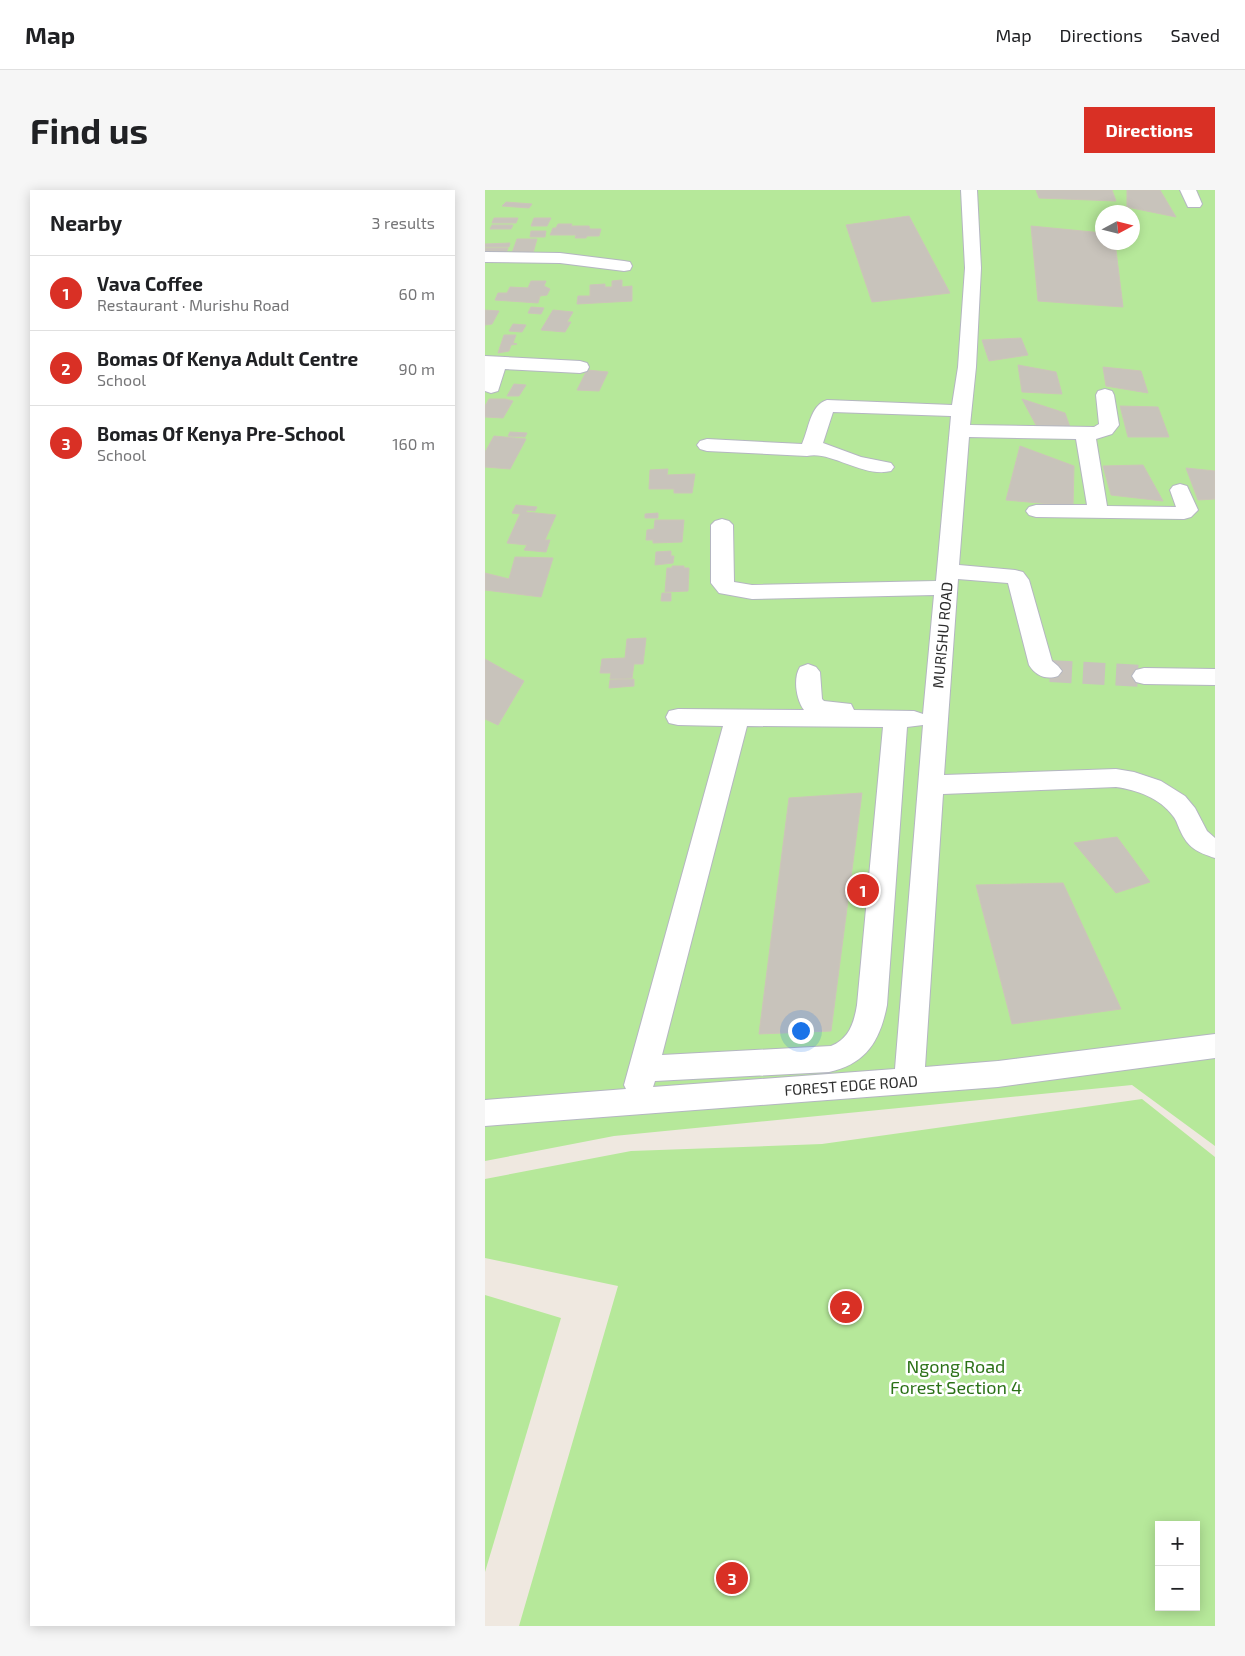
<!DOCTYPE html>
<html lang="en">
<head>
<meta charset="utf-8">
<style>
	:root { --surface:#fff; --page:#f6f6f6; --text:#202124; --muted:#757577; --line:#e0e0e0; --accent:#d93025 }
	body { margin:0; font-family:"Exo 2",sans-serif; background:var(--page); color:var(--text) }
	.controls { position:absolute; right:15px; bottom:15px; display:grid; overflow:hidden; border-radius:0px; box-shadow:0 2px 12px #0003 }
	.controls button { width:45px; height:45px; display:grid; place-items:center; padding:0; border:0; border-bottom:1px solid var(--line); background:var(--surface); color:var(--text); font:25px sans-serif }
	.compass { position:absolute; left:610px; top:15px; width:45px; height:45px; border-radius:50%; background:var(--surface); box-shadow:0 2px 12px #0003; rotate:83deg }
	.you { position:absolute; left:315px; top:840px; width:18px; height:18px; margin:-12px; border:4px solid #fff; border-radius:50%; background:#1a73e8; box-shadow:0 0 0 8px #1a73e833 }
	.badge { display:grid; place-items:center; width:32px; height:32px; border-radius:50%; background:var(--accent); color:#fff; font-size:16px; font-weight:700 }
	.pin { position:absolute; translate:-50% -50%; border:2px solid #fff; box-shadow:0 1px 5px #0006 }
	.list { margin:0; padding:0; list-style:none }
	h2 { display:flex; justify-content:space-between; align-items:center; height:65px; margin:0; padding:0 20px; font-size:21px }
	h2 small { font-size:16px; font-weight:400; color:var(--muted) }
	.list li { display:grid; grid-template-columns:32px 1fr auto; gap:15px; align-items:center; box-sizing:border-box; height:75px; padding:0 20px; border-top:1px solid var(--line) }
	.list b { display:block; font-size:19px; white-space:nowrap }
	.list p { margin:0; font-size:16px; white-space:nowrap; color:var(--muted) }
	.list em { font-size:16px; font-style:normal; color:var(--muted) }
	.map { position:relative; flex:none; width:730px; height:1436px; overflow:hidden; border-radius:0px }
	header { display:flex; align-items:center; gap:30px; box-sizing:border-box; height:70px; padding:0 25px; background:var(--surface); border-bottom:1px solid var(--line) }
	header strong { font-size:24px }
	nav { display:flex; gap:28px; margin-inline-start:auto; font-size:18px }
	.intro { display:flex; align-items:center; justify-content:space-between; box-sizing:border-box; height:120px; padding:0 30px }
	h1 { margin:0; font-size:35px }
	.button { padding:12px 22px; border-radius:0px; background:var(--accent); color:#fff; font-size:18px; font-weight:700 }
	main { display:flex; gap:30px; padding:0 30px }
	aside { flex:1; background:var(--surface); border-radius:0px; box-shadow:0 2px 12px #0003 }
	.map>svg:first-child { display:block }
</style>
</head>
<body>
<header>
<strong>Map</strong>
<nav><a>Map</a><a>Directions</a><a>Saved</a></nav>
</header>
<div class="intro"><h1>Find us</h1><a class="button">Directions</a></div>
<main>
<aside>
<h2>Nearby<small>3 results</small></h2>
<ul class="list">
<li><span class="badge">1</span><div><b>Vava Coffee</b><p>Restaurant · Murishu Road</p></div><em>60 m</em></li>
<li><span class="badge">2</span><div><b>Bomas Of Kenya Adult Centre</b><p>School</p></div><em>90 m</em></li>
<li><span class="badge">3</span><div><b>Bomas Of Kenya Pre-School</b><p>School</p></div><em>160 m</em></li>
</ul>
</aside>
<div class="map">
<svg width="730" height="1436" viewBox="0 0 730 1436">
	<rect width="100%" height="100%" fill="#efe8e0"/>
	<g fill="#b6e89a" fill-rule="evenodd">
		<path d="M0 0H730V956L647 895 129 946 0 971ZM618 22H648V52H618Z"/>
		<path d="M657 909 730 967V1436H34L133 1096 0 1068V989L146 961 337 954ZM674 1335H711V1417H674Z"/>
		<path d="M0 1105 76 1128 0 1382Z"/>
	</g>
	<g fill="#c8c3bb" stroke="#ccc5b9">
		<path d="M551 0H627L631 11 554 8Z"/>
		<path d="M642 0H675L691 27 642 17Z"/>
		<path d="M21 12 47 14 44 18 17 16Z"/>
		<path d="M424 26 465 103 387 112 361 35Z"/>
		<path d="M9 28H33L31 33H7Z"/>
		<path d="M49 28H66L62 36H46Z"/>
		<path d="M73 34H87L86 36H104L105 39H116L114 46H102L101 48H90L91 45H65L68 38H71Z"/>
		<path d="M7 35H28L26 39H5Z"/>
		<path d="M546 36 618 43V52H630L638 117 553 111Z"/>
		<path d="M46 41H61L60 47H45Z"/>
		<path d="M32 49H52L48 63H27Z"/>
		<path d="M25 53 24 57H0V54Z"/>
		<path d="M0 58H23L21 63H0Z"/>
		<path d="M137 90V97L147 96V111L92 114 93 106H105V95L120 94V97H127V91Z"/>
		<path d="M46 91H61L59 96 65 99 62 105 55 106 53 113 10 110 13 103H22L25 97 43 98Z"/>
		<path d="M46 117 59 118 56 124 43 123Z"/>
		<path d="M0 120 14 121 7 134 0 135Z"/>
		<path d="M68 120 88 122 82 132H86L80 142 56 140Z"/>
		<path d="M28 134 41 135 37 142 24 141Z"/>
		<path d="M19 145H31L28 153 32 154 26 155 24 161 13 163Z"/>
		<path d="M536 148 543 165 504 171 497 150Z"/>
		<path d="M533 175 571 182 577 204 537 202Z"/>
		<path d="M618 177 656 181 663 203 621 196Z"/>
		<path d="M102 180 123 182 114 201 92 200Z"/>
		<path d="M29 194 41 195 34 206H22Z"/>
		<path d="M4 209H20L28 211 18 228 0 227V216Z"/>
		<path d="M537 209 580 223 585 237 551 235Z"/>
		<path d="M635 216 673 217 684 247H643Z"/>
		<path d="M25 242 42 243 40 247 23 246Z"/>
		<path d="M9 246 41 249 25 279 0 277V262Z"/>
		<path d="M535 256 589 276 588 316 521 310Z"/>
		<path d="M658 275 678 311 626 305 618 276Z"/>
		<path d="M701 278 730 281V309L713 310Z"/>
		<path d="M183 279 182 285 210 284 207 303H189V299H164L165 280Z"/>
		<path d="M31 315 52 317 50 321 42 320 41 322 71 325 60 350H65L61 362 39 360 42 355 22 353 35 324 27 323Z"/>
		<path d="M173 323V328H160V324Z"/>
		<path d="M170 330H199L197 352 168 353V350H161L162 340 169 339Z"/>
		<path d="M186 361V366H189L188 373 170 375 171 362Z"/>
		<path d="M30 367 68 368 56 407 0 400V383L24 389Z"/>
		<path d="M187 376H199V378H204L203 401 180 402 182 378H187Z"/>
		<path d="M177 403H186V411H176Z"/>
		<path d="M161 448 158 474H149L147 488 125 489 126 483H115L117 469 140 468 142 449Z"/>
		<path d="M0 469 39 491 13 535 0 529Z"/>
		<path d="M149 489V496L124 498 125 490Z"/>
		<path d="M377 603 346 841 274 844 304 608Z"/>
		<path d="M632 647 665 692 631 703 589 653Z"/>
		<path d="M578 693 636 819 527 834 491 695Z"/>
	</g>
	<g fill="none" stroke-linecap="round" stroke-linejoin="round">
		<path stroke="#c8c3bc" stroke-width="22" stroke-dasharray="22 11" stroke-linecap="butt" d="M565 481 659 486"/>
		<g stroke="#b4b6c1" stroke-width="2">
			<g id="minor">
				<path d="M476 0H492L496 78 491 177 485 235 609 237 614 234 611 205 613 201 620 199 627 201 629 205 634 235 627 244 611 249 622 316 691 317 685 300 688 296 695 294 702 296 713 320 706 327 699 329 551 327 544 325 541 321 544 317 551 315H602L591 249 484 247 474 375 530 380 538 382 544 390 567 471 573 476 577 481 573 486C561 490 551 486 544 475L523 393 473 389 459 585 631 579 649 582 676 591 700 606 710 618 722 641 730 648V668C712 662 703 658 695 640 693 636 692 631 688 626 675 608 652 600 631 597L458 604 440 877 513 871 730 844V868L513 897 0 936V910L141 899 139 895 238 536 193 535 184 533 181 527 184 521 193 519 319 520C311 509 308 488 315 477L323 474 331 477 335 482 337 509 339 511 366 514 369 520 429 521 438 524 449 405 267 409 234 403 226 393V335L230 331 237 329 244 331 248 335 249 392 267 395 451 391 466 226 348 222 338 253 376 267 406 273 409 277 406 281C378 288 345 260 322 266L222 261 215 259 212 255 215 251 222 249 317 254C324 239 325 215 342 210L467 215 473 177 480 78ZM438 535 410 879 168 897 170 891 344 882C381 874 395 851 402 815L422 537ZM262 536 398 537 372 815C369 833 364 849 346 856L177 865Z"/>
				<path d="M695 0H711L717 14 715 17H703Z"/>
				<path d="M0 62 75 63 139 71 145 72 147 76 145 80 139 81 75 73 0 72Z"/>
				<path d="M0 166 95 171 102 173 104 177 102 181 95 183 20 179 13 201 6 203 0 201Z"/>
				<path d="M659 478 730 479V495L659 494 651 492 647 486 651 480Z"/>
			</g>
		</g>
		<use href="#minor" fill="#fff" fill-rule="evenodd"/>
	</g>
	<g text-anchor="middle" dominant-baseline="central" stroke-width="5" stroke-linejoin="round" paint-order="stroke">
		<g font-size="15" fill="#2e2e2e" stroke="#fff">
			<text transform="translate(457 445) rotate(-85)">MURISHU ROAD</text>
			<text transform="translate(366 895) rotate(-4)">FOREST EDGE ROAD</text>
		</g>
		<g font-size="18" fill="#2b7117" stroke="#fff">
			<text x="471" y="1176">Ngong Road<tspan x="471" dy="21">Forest Section 4</tspan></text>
		</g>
	</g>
</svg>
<div class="controls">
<button>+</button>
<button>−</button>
</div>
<svg class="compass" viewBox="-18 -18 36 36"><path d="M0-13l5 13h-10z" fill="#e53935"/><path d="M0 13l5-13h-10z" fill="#757577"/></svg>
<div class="you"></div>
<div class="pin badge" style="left:378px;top:700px">1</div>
<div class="pin badge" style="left:361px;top:1117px">2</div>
<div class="pin badge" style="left:247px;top:1388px">3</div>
</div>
</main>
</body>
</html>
